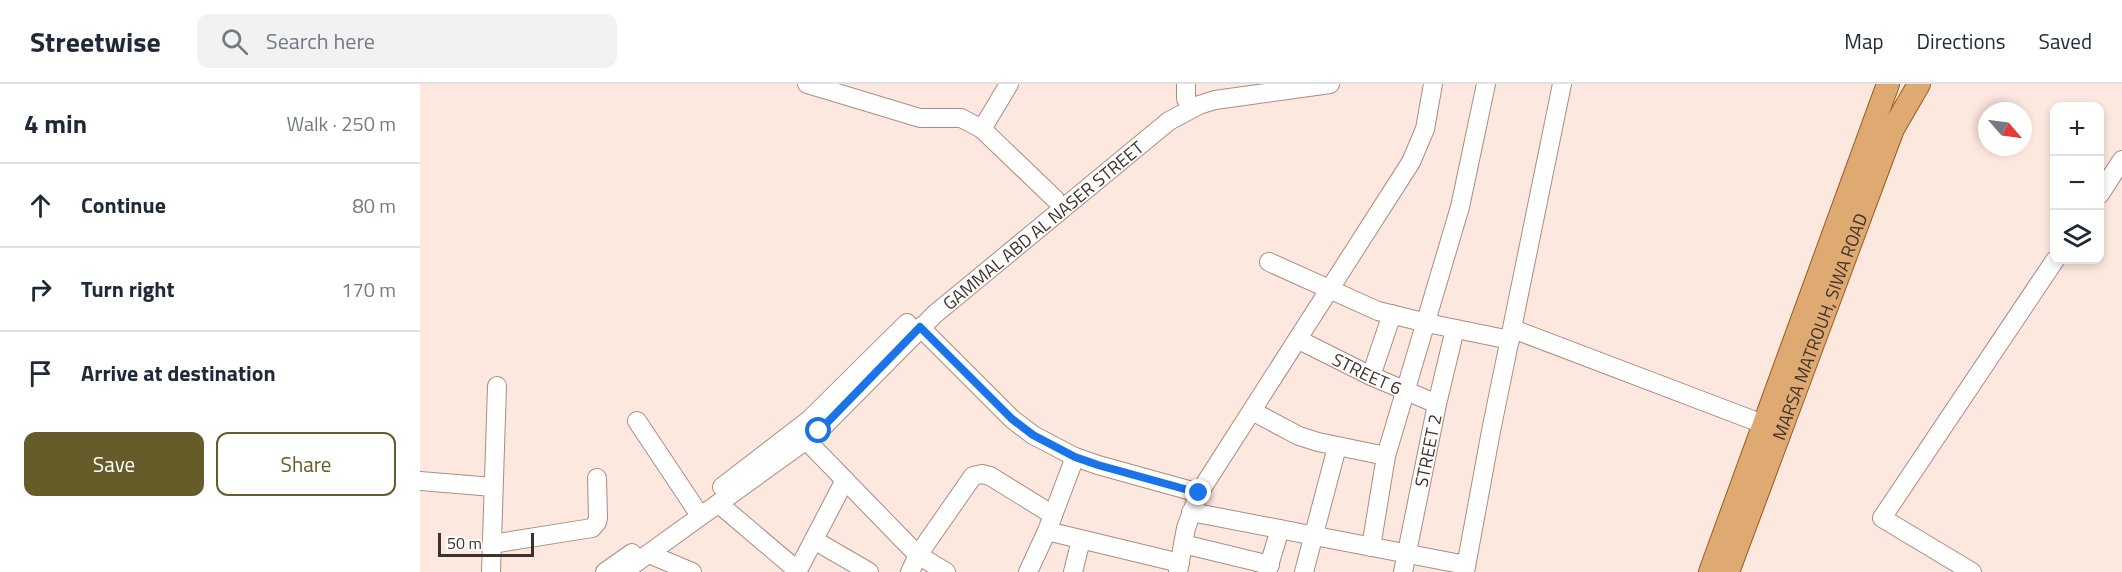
<!DOCTYPE html>
<html lang="en">
<head>
<meta charset="utf-8">
<style>
	:root { --surface:#fff; --page:#f2f2f3; --text:#1f2937; --muted:#747a83; --line:#e0e1e3; --accent:#665c29 }
	body { margin:0; font-family:"Titillium Web",sans-serif; background:var(--page); color:var(--text) }
	.controls { position:absolute; right:18px; top:18px; display:grid; overflow:hidden; border-radius:12px; box-shadow:0 3px 9px #0003 }
	.controls button { width:54px; height:54px; display:grid; place-items:center; padding:0; border:0; border-bottom:2px solid var(--line); background:var(--surface); color:var(--text); font:30px sans-serif }
	.compass { position:absolute; left:1558px; top:18px; width:54px; height:54px; border-radius:50%; background:var(--surface); box-shadow:0 3px 9px #0003; rotate:118deg }
	.scale { position:absolute; left:18px; bottom:15px; width:96px; box-sizing:border-box; padding-left:6px; border:3px solid #3e312b; border-top:0; font-size:16px; line-height:21px; white-space:nowrap; color:#3e312b; -webkit-text-stroke:4px #fff; paint-order:stroke }
	.stop { position:absolute; width:18px; height:18px; margin:-14px; border:4px solid #1a73e8; border-radius:50%; background:#fff }
	.stop.end { background:#1a73e8; border-color:#fff; box-shadow:0 2px 6px #0008 }
	.list { margin:0; padding:0; list-style:none }
	h2 { display:flex; justify-content:space-between; align-items:center; height:78px; margin:0; padding:0 24px; font-size:26px }
	h2 small { font-size:20px; font-weight:400; color:var(--muted) }
	.list li { display:grid; grid-template-columns:39px 1fr auto; gap:18px; align-items:center; box-sizing:border-box; height:84px; padding:0 24px; border-top:2px solid var(--line) }
	.list b { display:block; font-size:22px; white-space:nowrap }
	.list em { font-size:20px; font-style:normal; color:var(--muted) }
	.actions { display:flex; gap:12px; padding:18px 24px }
	.actions a { flex:1; padding:14px 0; border:2px solid var(--accent); border-radius:12px; text-align:center; font-size:21px; color:var(--accent) }
	.actions .main { background:var(--accent); color:#fff }
	.icon { flex:none; width:33px; height:33px; fill:none; stroke:currentColor; stroke-width:2; stroke-linecap:round; stroke-linejoin:round }
	.map { position:relative; flex:none; width:1702px; height:488px; overflow:hidden }
	header { display:flex; align-items:center; gap:36px; box-sizing:border-box; height:84px; padding:0 30px; background:var(--surface); border-bottom:2px solid var(--line) }
	header strong { font-size:28px }
	nav { display:flex; gap:33px; margin-inline-start:auto; font-size:21px }
	.search { width:420px; height:54px; background:var(--page); display:flex; align-items:center; gap:15px; box-sizing:border-box; padding:0 21px; border-radius:12px; color:var(--muted); font-size:22px }
	main { display:flex }
	aside { flex:1; background:var(--surface) }
	.map>svg:first-child { display:block }
</style>
</head>
<body>
<header>
<strong>Streetwise</strong>
<div class="search"><svg class="icon" aria-label="search" viewBox="0 0 24 24"><circle cx="10" cy="10" r="6"/><path d="M15 15l6 6"/></svg>Search here</div>
<nav><a>Map</a><a>Directions</a><a>Saved</a></nav>
</header>
<main>
<aside>
<h2>4 min<small>Walk · 250 m</small></h2>
<ul class="list">
<li><svg class="icon" aria-label="ahead" viewBox="0 0 24 24"><path d="M12 20V5M6 11l6-6 6 6"/></svg><div><b>Continue</b></div><em>80 m</em></li>
<li><svg class="icon" aria-label="right" viewBox="0 0 24 24"><path d="M7 20v-9h11M14 6l5 5-5 5"/></svg><div><b>Turn right</b></div><em>170 m</em></li>
<li><svg class="icon" aria-label="arrive" viewBox="0 0 24 24"><path d="M6 21V4h12l-3 4 3 4H6"/></svg><div><b>Arrive at destination</b></div></li>
</ul>
<div class="actions"><a class="main">Save</a><a>Share</a></div>
</aside>
<div class="map">
<svg width="1702" height="488" viewBox="0 0 1702 488">
	<rect width="100%" height="100%" fill="#fde8df"/>
	<g fill="none" stroke-linecap="round" stroke-linejoin="round">
		<g stroke="#ac8c7f" stroke-width="20">
			<g id="minor">
				<path d="M387 0 500 34H541L562 45 635 115"/>
				<path d="M766 15V0"/>
				<path d="M562 45 589 0"/>
				<path d="M1680 110 1702 76"/>
				<path d="M849 178 958 227 1007 239 1090 256"/>
				<path d="M500 243 592 335 613 351 655 373 678 381 779 409"/>
				<path d="M1093 245 1343 340"/>
				<path id="s1" d="M879 256 951 292 1017 320"/>
				<path d="M951 292 972 230"/>
				<path d="M832 327 879 352 898 358 966 372"/>
				<path d="M217 337 275 424"/>
				<path d="M387 357 487 460 498 471 526 488"/>
				<path d="M0 397 73 403"/>
				<path d="M302 403 389 336 487 239"/>
				<path d="M299 420 378 487"/>
				<path d="M771 428 1046 481"/>
				<path d="M627 447 760 479"/>
				<path d="M394 456 449 488"/>
				<path d="M72 460 172 444 177 438 178 434 177 394"/>
				<path d="M763 460 850 481"/>
				<path d="M951 463 966 372 1040 123 1066 0"/>
				<path d="M229 470 272 488"/>
				<path d="M71 488 77 302"/>
				<path d="M185 488 212 469"/>
				<path id="s2" d="M203 488 399 347 515 230 749 37 779 21 795 16 910 0"/>
				<path d="M377 488 425 396"/>
				<path d="M490 488 498 471 553 392 562 390 570 392 633 431"/>
				<path d="M608 488 627 447 655 373"/>
				<path d="M653 488 661 456"/>
				<path d="M758 488 766 444 779 409 991 78 1005 45 1013 0"/>
				<path d="M847 488 860 445"/>
				<path d="M884 488 917 363"/>
				<path id="s3" d="M983 488 1017 320 1035 245"/>
				<path d="M1045 488 1071 347 1142 0"/>
				<path d="M1552 488 1462 434 1635 176"/>
			</g>
		</g>
		<g stroke="#995a1c" stroke-width="24">
			<g id="major">
				<path d="M1290 488 1468 0"/>
				<path id="s4" d="M1308 488 1464 69 1473 45 1499 0"/>
			</g>
		</g>
		<use href="#minor" stroke="#fff" stroke-width="18"/>
		<use href="#major" stroke="#dfa972" stroke-width="22"/>
	</g>
	<g fill="none" stroke-linecap="round" stroke-linejoin="round">
		<path stroke="#1a73e8" stroke-width="8" d="M399 347 500 243 592 335 613 351 655 373 678 381 779 409"/>
	</g>
	<g text-anchor="middle" dominant-baseline="central" stroke-width="4.5" stroke-linejoin="round" paint-order="stroke">
		<g font-size="18" fill="#3e312b" stroke="#fff">
			<text stroke="none"><textPath href="#s2" startOffset="546">GAMMAL ABD AL NASER STREET</textPath></text>
			<text stroke="none"><textPath href="#s4" startOffset="262">MARSA MATROUH, SIWA ROAD</textPath></text>
			<text stroke="none"><textPath href="#s1" startOffset="76">STREET 6</textPath></text>
			<text stroke="none"><textPath href="#s3" startOffset="124">STREET 2</textPath></text>
		</g>
	</g>
</svg>
<div class="controls">
<button>+</button>
<button>−</button>
<button><svg class="icon" aria-label="layers" viewBox="0 0 24 24"><path d="M12 4l9 5-9 5-9-5zM3 14l9 5 9-5"/></svg></button>
</div>
<svg class="compass" viewBox="-18 -18 36 36"><path d="M0-13l5 13h-10z" fill="#e53935"/><path d="M0 13l5-13h-10z" fill="#747a83"/></svg>
<div class="scale">50 m</div>
<div class="stop" style="left:399px;top:347px"></div>
<div class="stop end" style="left:779px;top:409px"></div>
</div>
</main>
</body>
</html>
